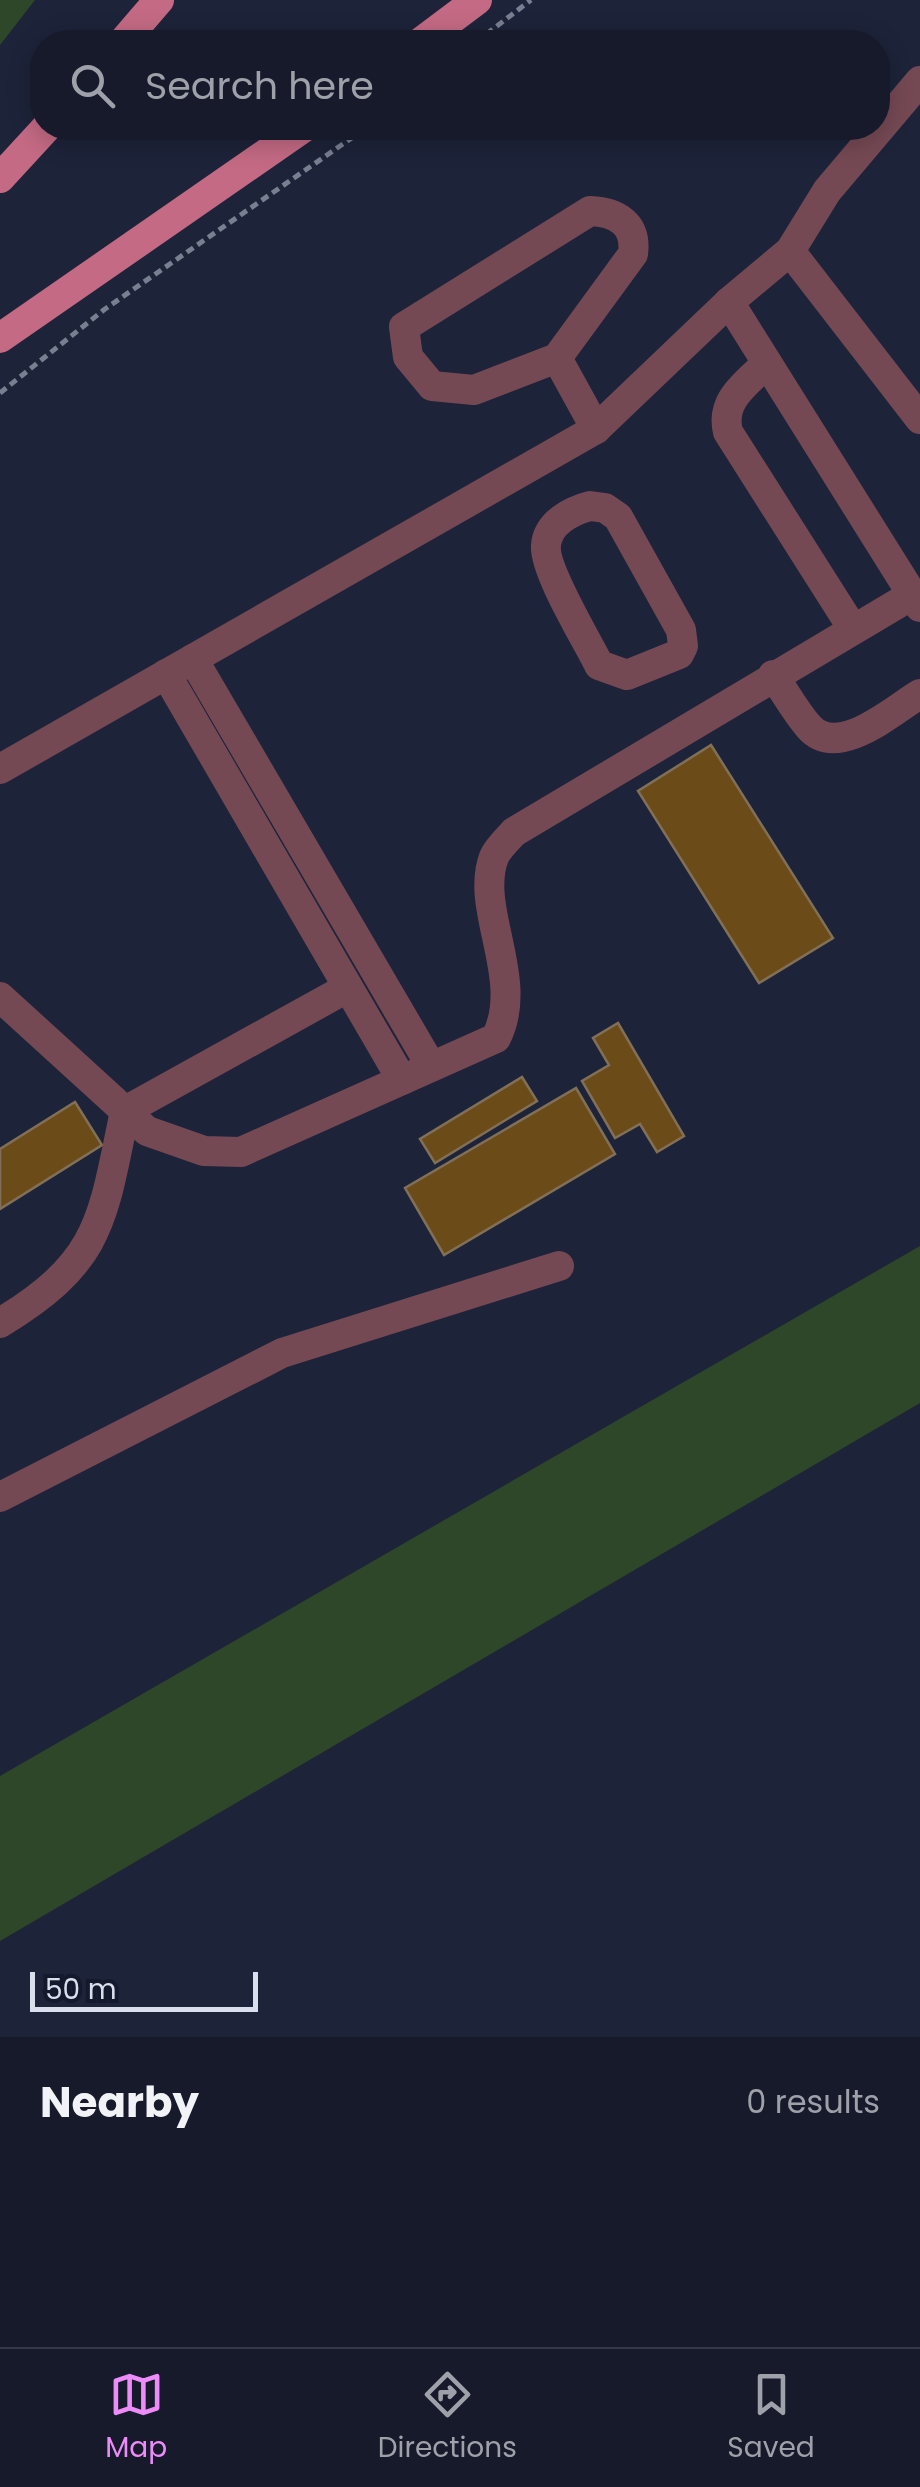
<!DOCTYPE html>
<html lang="en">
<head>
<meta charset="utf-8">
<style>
	:root { --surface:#161a2b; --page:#232737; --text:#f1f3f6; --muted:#9ea1a9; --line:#353847; --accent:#ed8cf9 }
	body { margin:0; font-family:Poppins,sans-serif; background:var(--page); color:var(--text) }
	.scale { position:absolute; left:30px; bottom:25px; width:228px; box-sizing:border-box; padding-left:10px; border:5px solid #dadfee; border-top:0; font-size:28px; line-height:35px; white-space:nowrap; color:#dadfee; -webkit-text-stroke:8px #14192e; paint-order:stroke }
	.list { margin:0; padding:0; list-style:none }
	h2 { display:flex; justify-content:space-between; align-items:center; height:130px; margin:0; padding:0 40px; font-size:42px }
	h2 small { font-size:32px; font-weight:400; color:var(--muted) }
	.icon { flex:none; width:55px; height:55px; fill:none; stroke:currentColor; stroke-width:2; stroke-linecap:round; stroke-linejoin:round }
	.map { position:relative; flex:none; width:920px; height:2037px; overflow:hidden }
	.search { position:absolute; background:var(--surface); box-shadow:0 5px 25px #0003; left:30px; right:30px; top:30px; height:110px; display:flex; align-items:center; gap:25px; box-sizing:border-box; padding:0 35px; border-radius:40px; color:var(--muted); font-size:38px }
	.sheet { height:310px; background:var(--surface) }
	nav { display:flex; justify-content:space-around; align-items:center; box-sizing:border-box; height:140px; border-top:2px solid var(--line); background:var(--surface); font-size:28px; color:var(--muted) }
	nav a { display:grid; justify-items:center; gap:5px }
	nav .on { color:var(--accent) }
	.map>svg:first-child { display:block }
</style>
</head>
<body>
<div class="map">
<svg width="920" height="2037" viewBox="0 0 920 2037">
	<rect width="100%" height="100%" fill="#1d2339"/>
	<g fill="#2f4729">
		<path d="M0 0H35L0 45Z"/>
		<path d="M920 1246V1403L0 1941V1776Z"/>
	</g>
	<g fill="#6b4c19" stroke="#817057" stroke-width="2.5">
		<path d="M711 745 833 938 759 983 638 791Z"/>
		<path d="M618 1023 684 1136 657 1152 640 1124 615 1138 582 1081 609 1065 593 1038Z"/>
		<path d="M522 1077 537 1101 435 1163 420 1139Z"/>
		<path d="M576 1088 615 1154 444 1255 405 1188Z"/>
		<path d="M75 1102 102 1145 0 1209V1149Z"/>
	</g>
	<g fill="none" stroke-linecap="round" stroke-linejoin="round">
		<g stroke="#797f91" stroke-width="5" stroke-dasharray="8 5" stroke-linecap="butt">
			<path d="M476 42 531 0"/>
			<path d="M0 393 105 309 366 128"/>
		</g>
		<g stroke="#754954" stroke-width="30">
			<path d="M590 211C617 212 637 224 633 254L557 358 474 390 432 386 408 357 404 327Z"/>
			<path d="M790 251 920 419"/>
			<path d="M729 302 920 607"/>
			<path d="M557 358 596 429"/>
			<path d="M767 363C746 384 720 400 728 432L853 629"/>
			<path d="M590 506 605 508 618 517 681 630 683 646 679 654 627 675 599 665C587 640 543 569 546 545 548 523 571 511 590 506Z"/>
			<path d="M193 659 431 1066"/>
			<path d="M166 674 402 1080"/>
			<path d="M773 675C785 692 795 711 809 727 838 760 893 710 920 694"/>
			<path d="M0 769 596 429 729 302 790 251 827 191 920 81"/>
			<path d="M0 997 147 1131 204 1151 241 1152 496 1038C526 979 474 909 494 857 498 848 508 839 514 832L912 595"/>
			<path d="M0 1323C102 1261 102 1221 125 1111L347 988"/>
			<path d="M0 1497 282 1353 559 1266"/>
		</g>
		<g stroke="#c46a84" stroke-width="30">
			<path d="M123 42 159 0"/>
			<path d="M421 42 477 0"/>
			<path d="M0 178 46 128"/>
			<path d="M0 338 303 128"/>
		</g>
	</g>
</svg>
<div class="scale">50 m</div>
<div class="search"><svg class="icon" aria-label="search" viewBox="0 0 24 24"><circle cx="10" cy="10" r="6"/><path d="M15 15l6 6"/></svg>Search here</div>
</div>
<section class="sheet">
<h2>Nearby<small>0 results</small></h2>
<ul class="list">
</ul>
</section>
<nav>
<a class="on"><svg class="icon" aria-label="map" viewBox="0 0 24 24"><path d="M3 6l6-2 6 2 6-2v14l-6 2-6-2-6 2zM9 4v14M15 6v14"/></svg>Map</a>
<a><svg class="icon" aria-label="directions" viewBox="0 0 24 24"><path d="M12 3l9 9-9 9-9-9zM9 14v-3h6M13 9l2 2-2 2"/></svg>Directions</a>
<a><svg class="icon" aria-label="saved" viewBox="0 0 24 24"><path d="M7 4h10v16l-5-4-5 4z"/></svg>Saved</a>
</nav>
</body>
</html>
